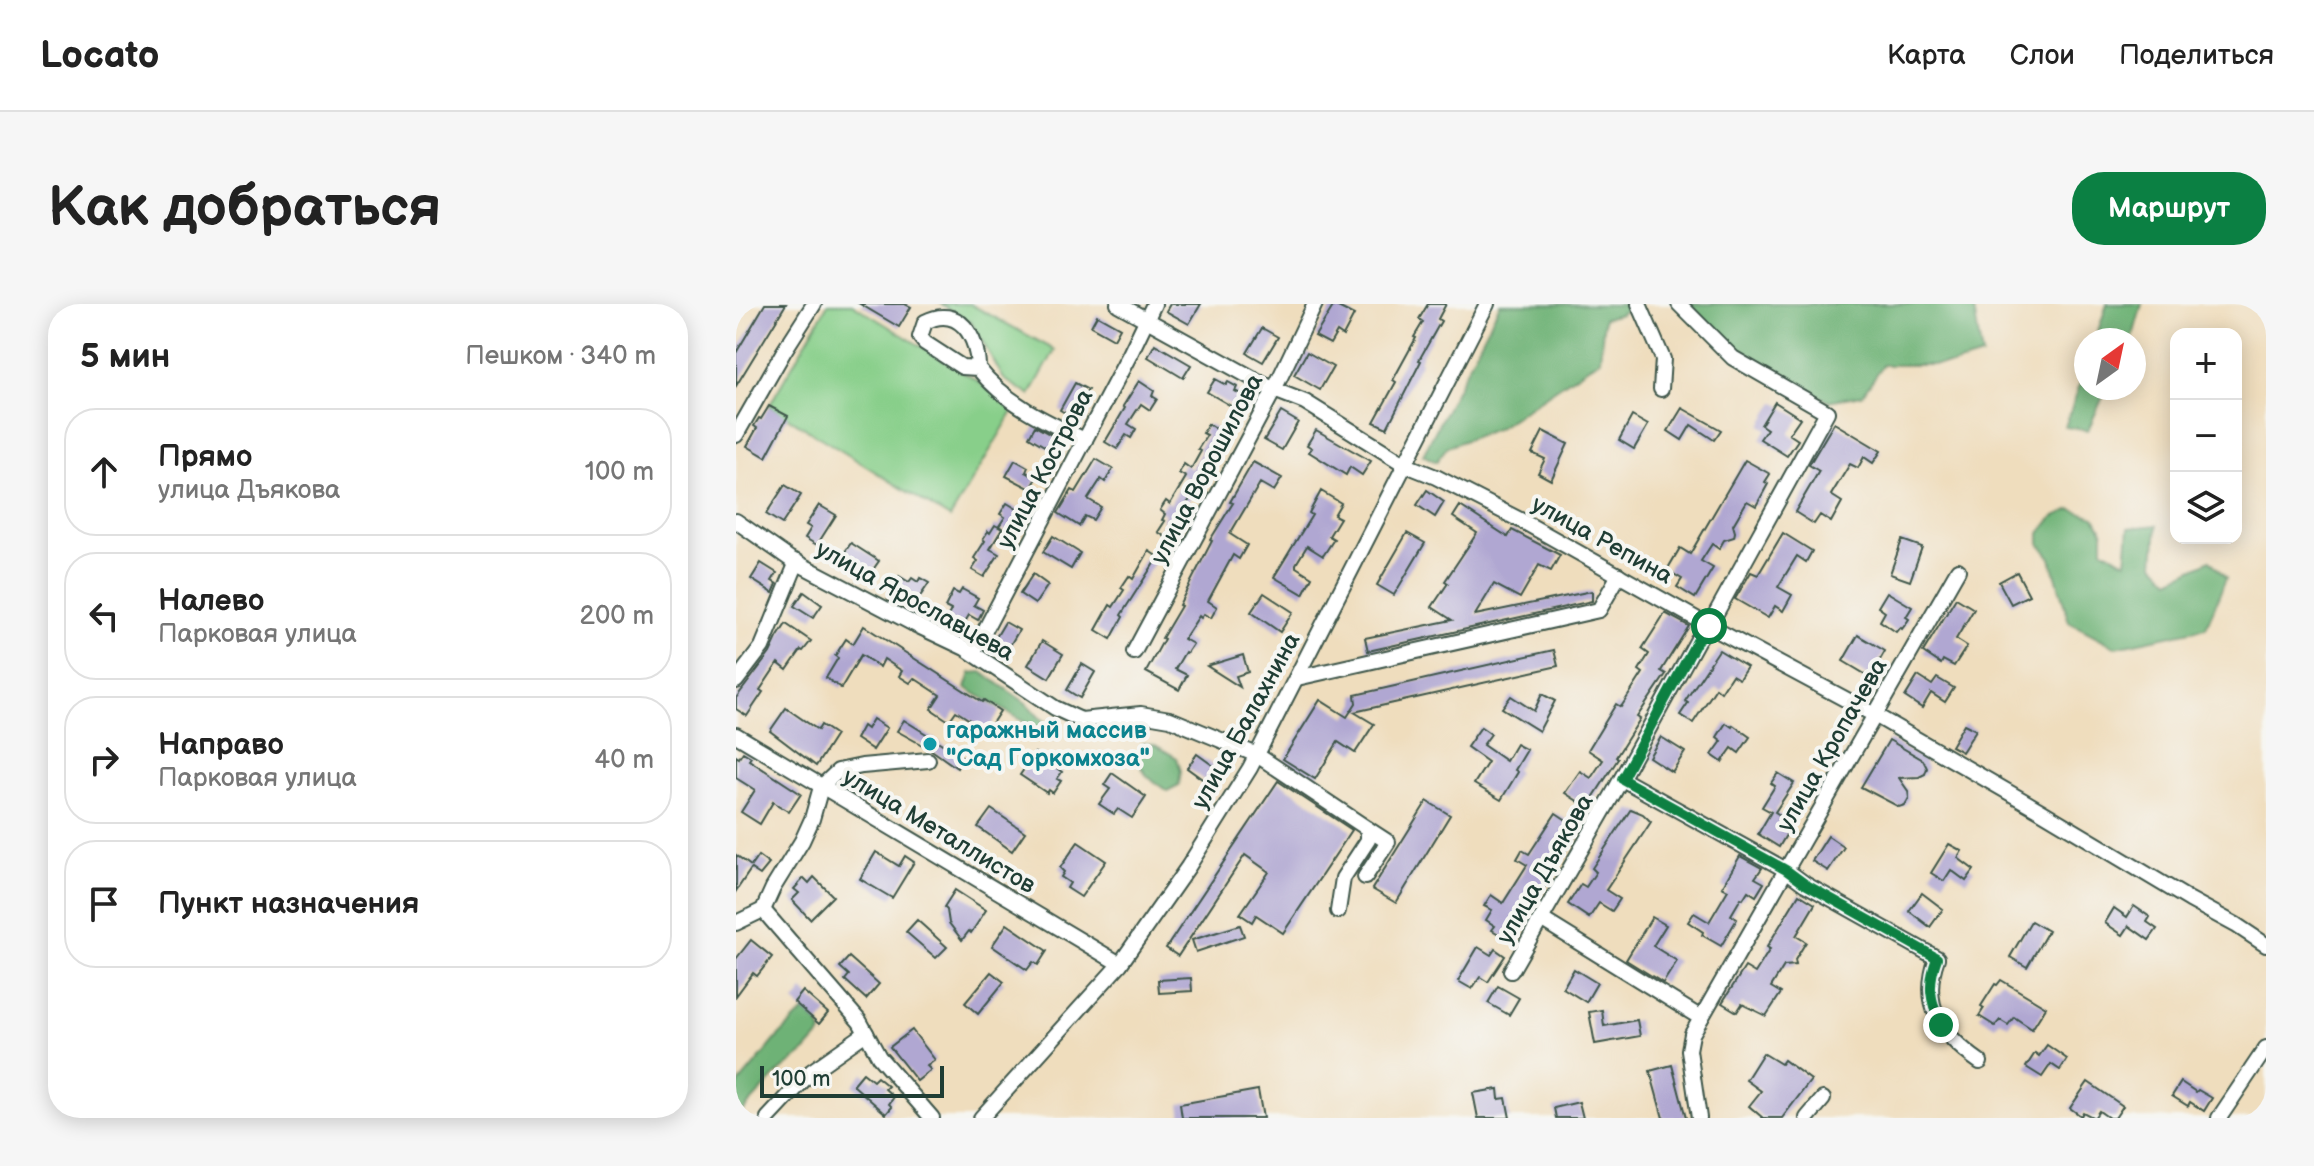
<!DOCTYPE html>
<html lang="ru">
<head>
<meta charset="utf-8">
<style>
	:root { --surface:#fff; --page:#f6f6f6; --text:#222; --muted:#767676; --line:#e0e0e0; --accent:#0b8043 }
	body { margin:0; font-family:"Balsamiq Sans",sans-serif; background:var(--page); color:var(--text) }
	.controls { position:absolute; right:24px; top:24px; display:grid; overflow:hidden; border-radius:16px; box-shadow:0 4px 20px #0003 }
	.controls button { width:72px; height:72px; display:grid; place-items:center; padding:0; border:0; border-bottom:2px solid var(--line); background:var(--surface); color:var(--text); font:40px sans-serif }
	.compass { position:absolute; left:1338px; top:24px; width:72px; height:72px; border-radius:50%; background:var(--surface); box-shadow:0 4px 20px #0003; rotate:33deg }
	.scale { position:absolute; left:24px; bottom:20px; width:184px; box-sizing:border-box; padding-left:8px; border:4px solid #1f3d34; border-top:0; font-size:22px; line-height:28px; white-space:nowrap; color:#1f3d34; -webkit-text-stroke:6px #f6f6f2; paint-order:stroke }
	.stop { position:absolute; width:24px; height:24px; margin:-18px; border:6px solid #0b8043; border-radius:50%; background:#fff }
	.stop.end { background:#0b8043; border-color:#fff; box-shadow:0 2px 8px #0008 }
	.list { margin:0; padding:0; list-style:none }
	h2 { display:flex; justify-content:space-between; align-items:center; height:104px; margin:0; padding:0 32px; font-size:34px }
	h2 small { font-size:26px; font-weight:400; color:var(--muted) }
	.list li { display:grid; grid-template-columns:52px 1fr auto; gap:24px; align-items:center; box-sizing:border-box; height:128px; margin:0 16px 16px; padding:0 16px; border:2px solid var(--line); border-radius:32px }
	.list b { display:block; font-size:30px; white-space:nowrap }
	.list p { margin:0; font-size:26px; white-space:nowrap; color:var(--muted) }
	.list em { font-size:26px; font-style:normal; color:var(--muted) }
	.icon { flex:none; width:44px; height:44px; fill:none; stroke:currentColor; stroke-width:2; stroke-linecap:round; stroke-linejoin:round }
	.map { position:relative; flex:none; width:1530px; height:814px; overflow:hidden; border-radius:32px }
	header { display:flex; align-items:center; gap:48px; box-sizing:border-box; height:112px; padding:0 40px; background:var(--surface); border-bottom:2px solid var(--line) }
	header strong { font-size:38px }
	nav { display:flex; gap:44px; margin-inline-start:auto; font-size:28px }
	.intro { display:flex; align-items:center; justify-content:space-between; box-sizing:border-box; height:192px; padding:0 48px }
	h1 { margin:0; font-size:56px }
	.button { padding:20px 36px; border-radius:32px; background:var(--accent); color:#fff; font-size:28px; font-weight:700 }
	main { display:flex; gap:48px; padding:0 48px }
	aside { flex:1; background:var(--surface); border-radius:32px; box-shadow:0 4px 20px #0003 }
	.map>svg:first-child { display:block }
</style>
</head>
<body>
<header>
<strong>Locato</strong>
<nav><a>Карта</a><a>Слои</a><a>Поделиться</a></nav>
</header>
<div class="intro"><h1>Как добраться</h1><a class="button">Маршрут</a></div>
<main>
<aside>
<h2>5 мин<small>Пешком · 340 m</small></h2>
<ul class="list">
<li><svg class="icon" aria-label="ahead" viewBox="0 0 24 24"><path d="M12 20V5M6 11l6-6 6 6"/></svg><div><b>Прямо</b><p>улица Дъякова</p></div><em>100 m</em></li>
<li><svg class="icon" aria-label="left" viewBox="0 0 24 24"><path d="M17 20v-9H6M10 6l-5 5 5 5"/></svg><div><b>Налево</b><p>Парковая улица</p></div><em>200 m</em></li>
<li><svg class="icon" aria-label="right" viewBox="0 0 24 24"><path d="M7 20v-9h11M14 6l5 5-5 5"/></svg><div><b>Направо</b><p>Парковая улица</p></div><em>40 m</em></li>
<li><svg class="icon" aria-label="arrive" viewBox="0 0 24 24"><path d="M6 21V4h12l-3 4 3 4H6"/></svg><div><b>Пункт назначения</b></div></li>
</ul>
</aside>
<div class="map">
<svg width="1530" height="814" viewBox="0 0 1530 814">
	<rect width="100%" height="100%" fill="#f6f6f2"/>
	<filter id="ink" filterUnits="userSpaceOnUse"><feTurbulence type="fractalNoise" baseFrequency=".0125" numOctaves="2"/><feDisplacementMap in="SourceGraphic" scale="16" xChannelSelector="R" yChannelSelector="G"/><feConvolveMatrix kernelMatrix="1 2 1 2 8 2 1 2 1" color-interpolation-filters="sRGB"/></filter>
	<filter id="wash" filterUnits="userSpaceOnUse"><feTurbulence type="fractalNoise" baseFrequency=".006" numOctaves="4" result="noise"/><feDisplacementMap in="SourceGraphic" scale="32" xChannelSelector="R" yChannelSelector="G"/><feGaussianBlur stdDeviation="1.8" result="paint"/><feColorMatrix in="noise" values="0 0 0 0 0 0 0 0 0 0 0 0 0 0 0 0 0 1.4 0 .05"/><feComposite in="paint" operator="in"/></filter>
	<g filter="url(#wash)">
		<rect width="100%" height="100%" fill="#efddbd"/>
		<g fill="#88cf8a" stroke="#54865f" stroke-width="2">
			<path d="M92 0H116L240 76 278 106 214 214 33 102Z"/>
			<path d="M205 0H234L319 46 294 91 268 75 235 18Z"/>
		</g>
		<g fill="#6eb276" stroke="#467855" stroke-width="2">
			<path d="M764 0 895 1 885 10 868 14 864 55 762 124 711 143 700 158 687 151Z"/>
			<path d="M954 0H1237L1246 52 1216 61H1147L1126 91 1092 97 1037 68 985 33Z"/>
			<path d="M1371 0H1406L1396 36H1359Z"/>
			<path d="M1350 63V84H1371L1352 126 1329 123Z"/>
			<path d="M1335 205 1359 213 1367 228V246L1390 258 1393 224 1421 221 1418 260 1434 276 1474 256 1490 274 1470 324 1380 343 1333 318 1315 254 1304 240V229L1317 213Z"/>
			<path d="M246 368 290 399 303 413 322 426 319 436 230 384 235 369Z"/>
			<path d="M407 439 419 441 441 454 445 467 443 481 431 487 411 472 400 455Z"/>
			<path d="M68 707 83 720 86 729 70 747 44 767 0 814V783L41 734Z"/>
		</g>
		<g id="blocks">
			<g fill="#b0a7d2">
				<path d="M29 0H50L0 82V49Z"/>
				<path d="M124 0H169L175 3 163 23Z"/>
				<path d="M434 0H465L453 20 430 7Z"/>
				<path d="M692 0H710L702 15 705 17 683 56 685 57 651 124 638 118 660 78 657 76 680 34 678 33 687 18 683 15Z"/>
				<path d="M598 1 618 11 607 32 601 28 594 40 579 32Z"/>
				<path d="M361 11 384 24 378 35 355 22Z"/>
				<path d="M526 24 542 33 527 58 511 49Z"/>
				<path d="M419 40 455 61 447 74 412 53Z"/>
				<path d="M571 48 597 63 584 86 558 71Z"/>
				<path d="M479 75 490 81 492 78 501 83 499 87 510 93 502 106 471 88Z"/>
				<path d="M403 77 418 87 416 92 421 95 414 106 405 100 392 120 400 125 395 134 390 131 381 145 369 138 389 104 387 102Z"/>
				<path d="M339 79 352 86 336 113 324 106Z"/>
				<path d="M1039 98 1064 114 1053 130 1062 136 1051 152 1024 135 1031 125 1025 121Z"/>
				<path d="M33 102 52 112 30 153 11 142 21 124 18 122 23 114 25 115Z"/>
				<path d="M946 104 985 126 978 136 955 121 946 136 932 127Z"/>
				<path d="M545 108 562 118 546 146 528 136Z"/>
				<path d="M896 112 912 121 898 145 883 136Z"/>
				<path d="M1098 119 1145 147 1137 159 1128 153 1122 164 1114 160 1095 191 1106 198 1095 218 1084 211 1078 220 1059 208 1083 167 1073 161Z"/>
				<path d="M472 120 491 132 431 234 422 228 429 217 426 216 429 210 424 206 430 197 434 200 450 173 443 169 448 160 455 165 465 147 462 145 471 131 467 129Z"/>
				<path d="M299 122 323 135 317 147 293 133Z"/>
				<path d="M580 126 635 157 626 171 614 163 610 171 573 148 576 144 571 141Z"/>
				<path d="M807 127 832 140 815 176 802 169 809 155 796 149Z"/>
				<path d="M360 155 377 165 369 178 365 175 352 195 365 203 357 216 349 212 343 222 322 209 336 186 340 188Z"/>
				<path d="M279 156 292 163 290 168 301 174 295 185 270 172Z"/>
				<path d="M1009 156 1034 170 1029 178 1032 180 1020 202 1011 197 997 221 999 228 998 233 988 236 983 245 976 240 965 257 977 264 959 294 941 283 946 275 931 266 944 244 954 250Z"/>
				<path d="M517 158 546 174 538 187 524 179 494 230 511 241 503 255 497 251 472 297 481 303 475 314 468 310 465 314 463 312 448 335 457 340 451 349 449 348 439 365 451 371 443 386 410 368 428 335 426 334 445 302 443 301 476 237 474 236 497 199 494 198Z"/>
				<path d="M49 181 65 191 46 220 30 210Z"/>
				<path d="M691 186 708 198 699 213 681 201Z"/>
				<path d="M585 187 605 199 598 211 604 214 593 232 598 235 587 252 571 242 560 260V263L576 273 567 290 538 273 576 211 573 209Z"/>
				<path d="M271 199 286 208 273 229 263 222 269 213 264 210Z"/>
				<path d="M83 201 100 211 81 241 69 234 75 224 70 221Z"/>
				<path d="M724 202 772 233 776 226 824 251 815 267 803 261 784 294 758 280 739 311 856 287V297L632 347 629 334 716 316 696 303 712 279 709 277 741 229 717 213Z"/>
				<path d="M259 221 266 225 254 245 263 250 248 273 236 266 242 257 238 254 249 237 247 235 252 227 254 229Z"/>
				<path d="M671 229 689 239 658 291 641 281Z"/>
				<path d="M1047 229 1076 247 1070 258 1061 252 1042 283 1056 291 1047 307 1039 302 1032 314 999 295 1015 268 1022 271Z"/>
				<path d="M317 232 344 249 335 265 307 248Z"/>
				<path d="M1166 236 1186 243 1174 277 1154 270Z"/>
				<path d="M115 239 143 257 131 274 104 255Z"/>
				<path d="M413 247 422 253 385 311 387 313 375 335 360 326 374 301 377 303 388 286 385 284 393 272 397 275Z"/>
				<path d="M25 259 41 269 36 277 41 280 37 289 15 275Z"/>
				<path d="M1281 268 1293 291 1275 300 1263 278Z"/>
				<path d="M297 270 312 281 299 300 284 290Z"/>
				<path d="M163 272 173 278 176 274 182 278 184 274 193 279 179 300 155 285Z"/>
				<path d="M226 285 242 294 238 301 247 306 242 316 233 311 226 323 211 314 215 306 209 303 217 287 223 290Z"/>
				<path d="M68 288 86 301 77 314 58 302Z"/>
				<path d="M1151 288 1176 303 1170 313 1173 315 1169 321 1166 325 1164 323 1160 328 1144 317 1149 308 1142 303Z"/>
				<path d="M528 289 557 308 544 328 515 308Z"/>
				<path d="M1220 294 1238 305 1220 335 1231 342 1218 362 1207 356 1205 360 1187 348Z"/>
				<path d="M929 309 953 322 925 367 930 370 901 413 904 415 880 453 882 455 851 503 829 489 844 467 855 474 867 456 852 446 880 400 885 403 907 369 903 366 913 350 906 345Z"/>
				<path d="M269 318 283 326 270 348 256 340Z"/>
				<path d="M50 320 75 337 67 347 65 346 51 366 42 359 24 386 27 388 11 412 0 405V394L34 349 41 334Z"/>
				<path d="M128 322 246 398 248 396 264 407 251 427 220 407 213 417 195 405 204 391 178 374 174 379 163 372 166 367 148 355 144 363 125 351 105 384 90 374 102 354 99 352 110 335 117 340Z"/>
				<path d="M1122 331 1149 347 1134 373 1107 357Z"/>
				<path d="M306 337 327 350 313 374 292 361Z"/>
				<path d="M818 346 822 362 618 408 638 420 619 449 602 438 579 475 547 455 584 396 611 413 620 399 619 391Z"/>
				<path d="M983 346 1011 363 1003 375 996 371 985 388 980 384 957 419 944 411 952 399 949 397Z"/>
				<path d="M507 351 512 368 500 372 504 383 471 362Z"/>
				<path d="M346 360 359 368 344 394 331 386Z"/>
				<path d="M1182 372 1196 381 1201 374 1218 384 1209 398 1195 389 1186 404 1169 393Z"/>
				<path d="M806 390 819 397 803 427 766 404 775 392 798 407Z"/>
				<path d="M50 404 82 426 85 421 100 431 80 462 34 427Z"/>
				<path d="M137 415 151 424 137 446 120 435 127 422 131 425Z"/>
				<path d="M168 416 227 453 221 464 197 447 161 427Z"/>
				<path d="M990 419 996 423 997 421 1014 433 1003 449 996 444 986 458 976 451 986 437 981 433Z"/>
				<path d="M1228 420 1240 426 1226 448 1215 442Z"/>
				<path d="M745 423 755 430 747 441 770 457 780 440 791 446 779 466 782 468 765 496 738 480 752 458 731 443Z"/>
				<path d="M925 433 949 448 936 468 913 453Z"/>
				<path d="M1153 436 1187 456 1191 464 1189 470 1183 473 1163 474 1172 487 1173 494 1169 501 1163 503 1125 483Z"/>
				<path d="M7 448 15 453 13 456 65 490 53 508 37 498 24 520 5 508 19 486 0 474V452L3 454Z"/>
				<path d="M299 449 326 468 321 475 325 477 317 489 313 486 311 489 284 471Z"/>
				<path d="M461 450 479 463 469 477 451 464Z"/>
				<path d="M376 469 410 493 396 514 382 505 378 510 363 500 374 485 368 481Z"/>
				<path d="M1042 469 1058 479 1039 508 1057 519 1043 543 1022 530 1035 508 1026 503 1039 482 1035 479Z"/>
				<path d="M542 477 616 526 547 629 520 611 516 618 504 610 533 568 509 551 442 652 430 644Z"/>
				<path d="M691 497 714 511 660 599 636 585Z"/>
				<path d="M255 505 289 528 276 547 242 523Z"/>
				<path d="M895 505 907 510 915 518 870 586 884 595 876 607 863 599 853 614 832 600 845 580 850 583 860 568 856 564Z"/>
				<path d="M820 509 844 525 817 565 819 566 802 594 797 591 792 596 775 623 780 625 773 636 756 626 759 622 750 616 756 606 748 602 755 591 767 599 791 561 781 555 786 546 793 550Z"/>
				<path d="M1092 532 1108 543 1092 567 1076 557Z"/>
				<path d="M342 538 370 557 345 593 331 584 334 579 325 573 328 568 324 564Z"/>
				<path d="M1213 540 1226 547 1222 554 1238 566 1230 577 1215 566 1208 577 1195 569Z"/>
				<path d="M140 548 163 562 169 552 178 558 156 594 124 575Z"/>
				<path d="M0 551 15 562 22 552 33 560 24 571 15 565 0 587Z"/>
				<path d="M1004 552 1026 564 1019 574 1028 579 1020 592 1012 587 1007 595 1005 594 995 611 1001 615 985 642 966 631 967 628 952 618 958 609 973 618 992 586 986 583Z"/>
				<path d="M78 573 97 592 74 615 56 596 63 589 58 585 68 574 73 579Z"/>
				<path d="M219 586 250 606 235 629 233 627 226 636 213 619 211 606 208 603Z"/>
				<path d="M1186 589 1207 605 1194 623 1173 607Z"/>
				<path d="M1063 590 1079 600 1060 632 1070 638 1059 656 1060 661 1048 662 1035 683 1045 689 1030 712 1006 700 1001 708 986 699 1009 663 1019 669 1034 645 1031 643Z"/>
				<path d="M1398 602 1414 613 1411 618 1421 625 1413 636 1393 622 1387 631 1369 619 1378 604 1391 613Z"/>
				<path d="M916 613 930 621 917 642 941 657 927 679 890 656Z"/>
				<path d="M181 616 211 643 200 654 170 628Z"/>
				<path d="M1295 617 1312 627 1291 663 1274 653Z"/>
				<path d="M271 620 311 647 302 661 297 658 291 666 256 642Z"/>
				<path d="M504 621 508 632 460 648 456 636Z"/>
				<path d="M15 636 36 653 21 672 17 669 0 692V655Z"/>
				<path d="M742 643 755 651 759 645 769 652 752 678 744 673 736 685 722 677Z"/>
				<path d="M113 653 143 680 130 695 109 676 113 671 104 663Z"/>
				<path d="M838 665 861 679 850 698 827 684Z"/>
				<path d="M255 668 268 678 242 710 229 699Z"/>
				<path d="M455 674 456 687 423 689 422 676Z"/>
				<path d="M1265 676 1310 703 1296 725 1278 713 1272 721 1264 716 1259 722 1243 712 1248 704 1245 702 1259 680 1261 681Z"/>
				<path d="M762 682 783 694 773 711 752 699Z"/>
				<path d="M67 687 92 709 83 720 58 698Z"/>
				<path d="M866 706 868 722 901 716 904 732 859 740 853 708Z"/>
				<path d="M176 726 199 756 191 762 195 766 181 777 154 743Z"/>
				<path d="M1311 741 1331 755 1324 766 1315 760 1306 773 1290 763 1299 749 1303 752Z"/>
				<path d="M1027 749 1045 760 1048 756 1075 776 1046 814H1027L1013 802 1025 787 1010 776Z"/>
				<path d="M936 761 950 814H927L914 767Z"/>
				<path d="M127 769 137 777 141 773 152 782 149 785 158 793 153 800 156 803 150 810 117 781Z"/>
				<path d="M1352 778 1387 802 1379 814H1373L1363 807 1358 814 1347 808 1345 812 1334 804Z"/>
				<path d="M1445 778 1460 788 1462 786 1476 794 1468 807 1454 798 1452 802 1436 792Z"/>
				<path d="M762 785 763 795 770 794 774 814H742L737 789Z"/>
				<path d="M522 786 527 814H446L444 800Z"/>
				<path d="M843 798 847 814H820L818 804Z"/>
			</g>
		</g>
	</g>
	<g filter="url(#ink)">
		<use href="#blocks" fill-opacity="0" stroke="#3e5549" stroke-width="2"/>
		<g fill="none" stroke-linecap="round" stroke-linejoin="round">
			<g stroke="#3e5549" stroke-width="18">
				<g id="minor">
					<path d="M382 0 538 86 569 98 670 161 700 173 788 218 973 322 1137 410 1305 507 1454 596 1500 621 1530 641"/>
					<path d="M903 0 927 55 925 85"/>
					<path d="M242 64C242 33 223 0 189 18L184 33 189 39 226 63 242 64C269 99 310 118 349 136"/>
					<path d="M0 131 48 47 78 0"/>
					<path d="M0 217 54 255 176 319 229 344 319 404 345 416 405 410 434 415 521 451 632 525V536L607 574 602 607"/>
					<path d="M398 348 538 86 579 0"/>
					<path d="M237 349 394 50 418 0"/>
					<path d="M561 374 863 306 883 271"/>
					<path d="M0 377 26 343 61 258"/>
					<path d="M0 431 384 660"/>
					<path d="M886 475 1050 566 1069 580 1201 654C1184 701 1205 731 1244 758"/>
					<path d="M629 573 652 538 632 525"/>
					<path d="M27 606 124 718 143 753 196 814"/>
					<path d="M805 615 965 714"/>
					<path d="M0 619 27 606 37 584 66 537 76 515 85 483 102 467 126 462 192 456"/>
					<path d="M775 667 877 490 962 335 973 322 1091 108 997 54 943 0"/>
					<path d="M32 814 76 767 130 729"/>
					<path d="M245 814 384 660 452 563 514 464 751 0"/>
					<path d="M963 814 953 746 956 730 1222 266"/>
					<path d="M1071 814 1087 795"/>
					<path d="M1483 814 1530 744"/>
				</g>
			</g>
			<use href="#minor" stroke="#fff" stroke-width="14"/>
		</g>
	</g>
	<g fill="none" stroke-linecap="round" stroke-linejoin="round" filter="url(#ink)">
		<path stroke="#0b8043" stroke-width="10" d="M973 322 962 335 886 475 1050 566 1069 580 1201 654C1191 681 1194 696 1205 721"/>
	</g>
	<circle fill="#0f9aa8" stroke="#f6f6f2" stroke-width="3" cx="194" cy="440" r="8"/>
	<g text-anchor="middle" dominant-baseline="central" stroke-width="8" stroke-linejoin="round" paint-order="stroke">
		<g font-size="24" fill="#1f3d34" stroke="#f6f6f2">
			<text transform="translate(309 165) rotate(-62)">улица Кострова</text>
			<text transform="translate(471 165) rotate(-62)">улица Ворошилова</text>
			<text transform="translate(866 236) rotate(29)">улица Репина</text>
			<text transform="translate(179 297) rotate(29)">улица Ярославцева</text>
			<text transform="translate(510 417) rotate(-61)">улица Балахнина</text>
			<text transform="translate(1096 441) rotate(-60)">улица Кропачева</text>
			<text transform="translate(203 527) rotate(31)">улица Металлистов</text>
			<text transform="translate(809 565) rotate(-60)">улица Дъякова</text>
		</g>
		<g font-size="24" font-weight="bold" fill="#0d838f" stroke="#f6f6f2" text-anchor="start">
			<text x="210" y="426">гаражный массив<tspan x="210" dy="28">"Сад Горкомхоза"</tspan></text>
		</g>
	</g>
</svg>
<div class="controls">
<button>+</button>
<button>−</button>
<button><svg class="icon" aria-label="layers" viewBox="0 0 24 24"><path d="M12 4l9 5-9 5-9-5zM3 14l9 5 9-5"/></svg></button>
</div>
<svg class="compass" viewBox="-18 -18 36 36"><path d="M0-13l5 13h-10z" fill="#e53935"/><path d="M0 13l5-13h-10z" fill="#767676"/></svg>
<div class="scale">100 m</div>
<div class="stop" style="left:973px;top:322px"></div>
<div class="stop end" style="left:1205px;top:721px"></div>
</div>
</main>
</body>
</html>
